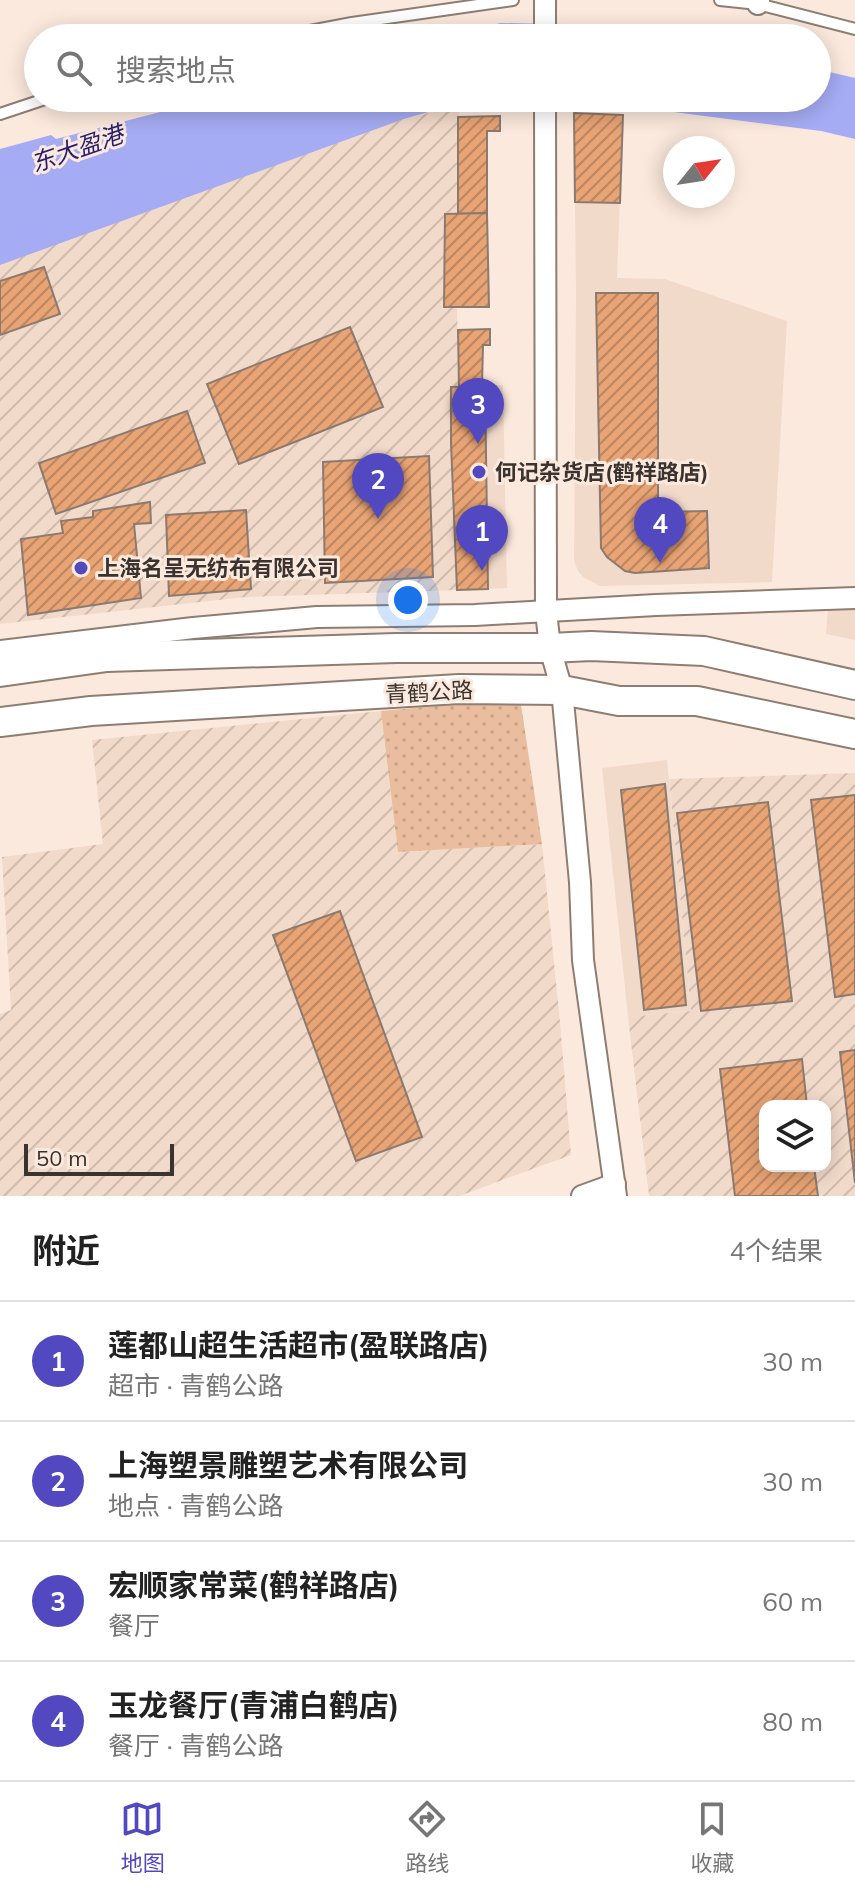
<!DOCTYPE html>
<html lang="zh">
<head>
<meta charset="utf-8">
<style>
	:root { --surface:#fff; --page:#f2f2f2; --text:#222; --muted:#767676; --line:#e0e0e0; --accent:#5249c0 }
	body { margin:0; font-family:Mulish,"Noto Sans SC",sans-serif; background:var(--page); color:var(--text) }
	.controls { position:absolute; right:24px; bottom:24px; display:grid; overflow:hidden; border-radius:16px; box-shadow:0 4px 20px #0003 }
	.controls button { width:72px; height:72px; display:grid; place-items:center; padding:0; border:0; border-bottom:2px solid var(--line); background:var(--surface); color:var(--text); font:40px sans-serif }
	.compass { position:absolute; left:663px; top:136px; width:72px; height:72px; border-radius:50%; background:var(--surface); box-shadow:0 4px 20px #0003; rotate:60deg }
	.scale { position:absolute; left:24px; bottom:20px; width:150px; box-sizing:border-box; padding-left:8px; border:4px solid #3a332f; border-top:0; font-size:22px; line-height:28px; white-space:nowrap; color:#3a332f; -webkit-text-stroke:6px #fce9dd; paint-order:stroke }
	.you { position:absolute; left:408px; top:600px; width:28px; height:28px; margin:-20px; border:6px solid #fff; border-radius:50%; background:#1a73e8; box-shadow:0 0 0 12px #1a73e833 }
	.badge { display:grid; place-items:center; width:52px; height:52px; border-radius:50%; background:var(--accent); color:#fff; font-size:26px; font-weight:700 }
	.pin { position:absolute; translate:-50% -66px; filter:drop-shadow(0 2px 4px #0008) }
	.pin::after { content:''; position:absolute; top:42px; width:28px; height:24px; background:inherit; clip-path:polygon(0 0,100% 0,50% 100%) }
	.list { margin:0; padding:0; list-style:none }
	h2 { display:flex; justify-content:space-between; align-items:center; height:104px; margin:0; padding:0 32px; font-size:34px }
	h2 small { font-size:26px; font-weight:400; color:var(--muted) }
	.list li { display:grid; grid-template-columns:52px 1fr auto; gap:24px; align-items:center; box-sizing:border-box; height:120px; padding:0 32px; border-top:2px solid var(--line) }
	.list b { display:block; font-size:30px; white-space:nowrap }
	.list p { margin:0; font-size:26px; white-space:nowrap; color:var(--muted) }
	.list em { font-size:26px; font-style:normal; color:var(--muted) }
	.icon { flex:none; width:44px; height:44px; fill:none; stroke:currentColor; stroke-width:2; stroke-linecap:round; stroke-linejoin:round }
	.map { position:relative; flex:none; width:855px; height:1196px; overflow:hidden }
	.search { position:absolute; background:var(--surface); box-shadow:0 4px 20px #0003; left:24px; right:24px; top:24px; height:88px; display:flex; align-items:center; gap:20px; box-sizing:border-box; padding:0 28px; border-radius:44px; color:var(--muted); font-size:30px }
	.sheet { height:584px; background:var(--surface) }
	nav { display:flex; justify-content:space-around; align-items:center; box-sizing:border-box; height:112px; border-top:2px solid var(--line); background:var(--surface); font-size:22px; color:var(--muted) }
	nav a { display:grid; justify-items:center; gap:4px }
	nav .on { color:var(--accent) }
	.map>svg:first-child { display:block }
</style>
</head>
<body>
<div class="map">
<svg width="855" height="1196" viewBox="0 0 855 1196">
	<defs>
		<pattern id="industrial-furrows" width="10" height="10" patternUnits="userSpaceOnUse" patternTransform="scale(2)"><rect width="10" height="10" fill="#f2daca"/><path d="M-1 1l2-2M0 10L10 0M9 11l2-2" fill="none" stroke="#d0bcae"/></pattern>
		<pattern id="grass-dots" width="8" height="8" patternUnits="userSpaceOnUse" patternTransform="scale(2)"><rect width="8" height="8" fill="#eabd9e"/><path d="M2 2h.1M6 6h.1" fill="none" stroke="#c9a388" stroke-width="1.8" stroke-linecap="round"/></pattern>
		<pattern id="building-hatch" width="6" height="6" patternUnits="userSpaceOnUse" patternTransform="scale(2)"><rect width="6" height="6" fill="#e8a475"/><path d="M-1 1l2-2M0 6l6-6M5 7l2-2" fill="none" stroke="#bd8660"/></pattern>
	</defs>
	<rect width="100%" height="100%" fill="#fce9dd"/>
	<g fill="#f2daca">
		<path d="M574 113 623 115 617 278 665 279 787 321 772 582 600 586 583 577 578 571 574 561 576 292Z"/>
		<path d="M503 385 507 588 457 590 451 443V387Z"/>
		<path d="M855 606V640L826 634 828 607Z"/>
		<path d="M667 760 691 1011 628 1017 602 768Z"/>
	</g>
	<g fill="url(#industrial-furrows)" fill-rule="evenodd">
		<path d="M459 105 458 214H445L444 306 457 307 459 387H452L451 443 457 590 246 597 0 624V263L404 119Z"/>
		<path d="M381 711 398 852 542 844 560 1022 571 1155 459 1196H0V1014L11 1010 2 857 103 844 92 740Z"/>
		<path d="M855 773V1196H649L628 1017 691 1011 669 779ZM765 1106H825V1166H765Z"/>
	</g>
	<path fill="url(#grass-dots)" d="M520 698 542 844 398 852 381 711Z"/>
	<g fill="#a6acf3">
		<path d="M501 23 616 25 675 38H428Z"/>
		<path d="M817 69 855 78V139L821 131 643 108 518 102 481 101 446 107 404 119 0 265V149L51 135 56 139 164 111 191 98H817Z"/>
	</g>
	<g fill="url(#building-hatch)" stroke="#8b7a70" stroke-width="2">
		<path d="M574 113 623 115 620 203 575 202Z"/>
		<path d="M500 116V131H487V213L458 214V117Z"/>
		<path d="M487 213 489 307H444L445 214Z"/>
		<path d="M44 267 60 314 0 335V281Z"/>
		<path d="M596 293H658V512L707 511 709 568 635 573 625 571 607 557 601 548Z"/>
		<path d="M350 327 383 407 239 464 207 384Z"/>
		<path d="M490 329V345H483L482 386 459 387 458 330Z"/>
		<path d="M485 386 488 589 457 590 451 443V387Z"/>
		<path d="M187 411 205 463 56 514 39 463Z"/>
		<path d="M429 456 433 577 325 583 323 462Z"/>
		<path d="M150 502 151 523 134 524 141 598 28 615 21 539 63 533 61 521 93 517V511Z"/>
		<path d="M246 510 251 589 169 596 166 515Z"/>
		<path d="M665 784 686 1005 644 1010 621 790Z"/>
		<path d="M855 795V994L835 997 811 800Z"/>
		<path d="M768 802 792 1001 701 1011 677 813Z"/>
		<path d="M340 911 422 1137 356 1161 273 935Z"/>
		<path d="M855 1050V1183L840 1052Z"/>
		<path d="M802 1059 807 1106H765V1166H814L818 1196H735L720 1069Z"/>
	</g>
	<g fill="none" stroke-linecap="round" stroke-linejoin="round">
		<g stroke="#8e7d72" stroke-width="14">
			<g id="lane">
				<path d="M720 0 758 4 855 29"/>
				<path d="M273 38 352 23 513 0"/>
				<path d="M0 114 48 98"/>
			</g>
		</g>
		<g stroke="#8e7d72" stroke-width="24">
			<g id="street">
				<path d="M545 0V38"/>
				<path d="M758 4 759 0"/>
				<path d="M545 98 546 611 550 648 562 690 580 882 583 960 616 1196"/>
				<path d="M0 651 193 628 317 617 475 615 656 605 855 598"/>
				<path d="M582 1196 615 1184"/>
			</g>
		</g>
		<g stroke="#8e7d72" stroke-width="32">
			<g id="secondary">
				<path d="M0 672 107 657 396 648H550L591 646 704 651 855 685"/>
				<path d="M0 722 91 711 459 689 562 690 619 701H697L855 734"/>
			</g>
		</g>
		<use href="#lane" stroke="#fff" stroke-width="10"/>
		<use href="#street" stroke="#fff" stroke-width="20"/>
		<use href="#secondary" stroke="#fff" stroke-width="28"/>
	</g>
	<g fill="#5249c0" stroke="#fce9dd" stroke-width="3">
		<circle cx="479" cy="472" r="8"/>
		<circle cx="81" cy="568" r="8"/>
	</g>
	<g text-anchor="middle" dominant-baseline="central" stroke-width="6" stroke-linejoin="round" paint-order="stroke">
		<g font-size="22" font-weight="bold" fill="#3a332f" stroke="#fce9dd" text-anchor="start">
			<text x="495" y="472">何记杂货店(鹤祥路店)</text>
			<text x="97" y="568">上海名呈无纺布有限公司</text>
		</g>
		<g font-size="22" fill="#3a332f" stroke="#fce9dd">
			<text transform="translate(429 692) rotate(-3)">青鹤公路</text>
		</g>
		<g font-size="24" font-style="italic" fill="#271e6e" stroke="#fce9dd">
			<text transform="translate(77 148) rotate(-19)">东大盈港</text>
		</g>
	</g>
</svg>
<div class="controls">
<button><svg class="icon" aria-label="layers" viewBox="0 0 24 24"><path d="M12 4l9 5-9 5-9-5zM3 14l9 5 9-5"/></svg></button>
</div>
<svg class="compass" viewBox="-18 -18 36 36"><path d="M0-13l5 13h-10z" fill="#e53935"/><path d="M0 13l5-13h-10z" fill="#767676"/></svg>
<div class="scale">50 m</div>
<div class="you"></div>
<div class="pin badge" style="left:482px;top:571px">1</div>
<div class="pin badge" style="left:378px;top:519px">2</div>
<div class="pin badge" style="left:478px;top:444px">3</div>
<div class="pin badge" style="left:660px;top:563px">4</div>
<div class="search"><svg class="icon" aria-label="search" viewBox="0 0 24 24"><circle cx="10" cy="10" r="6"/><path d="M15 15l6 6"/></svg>搜索地点</div>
</div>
<section class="sheet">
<h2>附近<small>4个结果</small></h2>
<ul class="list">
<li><span class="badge">1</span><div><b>莲都山超生活超市(盈联路店)</b><p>超市 · 青鹤公路</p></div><em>30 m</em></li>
<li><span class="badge">2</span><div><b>上海塑景雕塑艺术有限公司</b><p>地点 · 青鹤公路</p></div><em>30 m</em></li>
<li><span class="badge">3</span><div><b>宏顺家常菜(鹤祥路店)</b><p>餐厅</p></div><em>60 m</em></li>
<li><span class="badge">4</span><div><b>玉龙餐厅(青浦白鹤店)</b><p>餐厅 · 青鹤公路</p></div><em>80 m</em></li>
</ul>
</section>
<nav>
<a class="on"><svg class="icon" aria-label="map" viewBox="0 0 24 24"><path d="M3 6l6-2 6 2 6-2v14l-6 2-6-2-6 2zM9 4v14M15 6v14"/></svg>地图</a>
<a><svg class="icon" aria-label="directions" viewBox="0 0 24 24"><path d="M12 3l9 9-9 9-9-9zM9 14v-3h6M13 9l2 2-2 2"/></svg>路线</a>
<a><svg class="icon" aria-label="saved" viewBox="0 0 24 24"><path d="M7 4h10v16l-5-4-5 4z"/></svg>收藏</a>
</nav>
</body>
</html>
